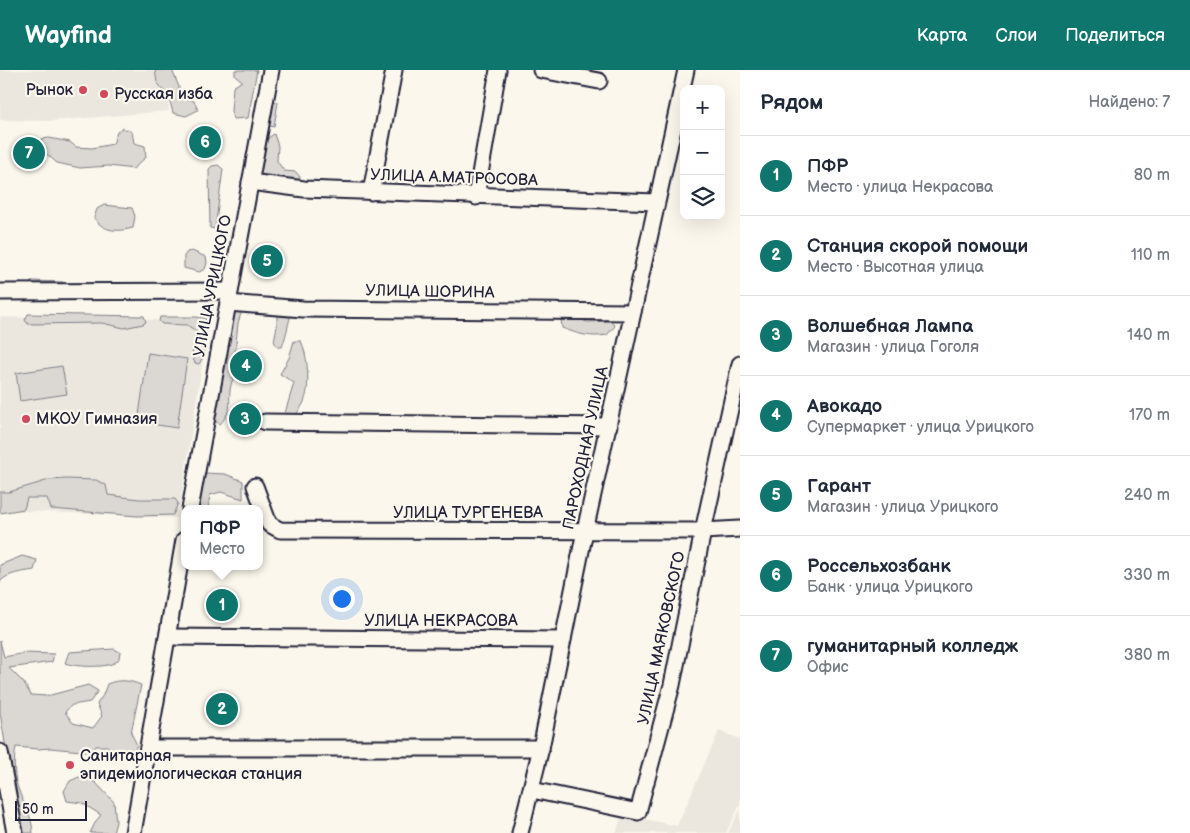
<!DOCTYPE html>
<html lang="ru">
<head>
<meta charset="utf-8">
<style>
	:root { --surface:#fff; --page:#f2f2f3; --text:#1f2937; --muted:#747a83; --line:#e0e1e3; --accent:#0f766e }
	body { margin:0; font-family:"Balsamiq Sans",sans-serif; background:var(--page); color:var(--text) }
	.controls { position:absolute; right:15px; top:15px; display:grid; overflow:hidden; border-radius:10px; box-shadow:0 5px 20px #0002 }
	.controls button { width:45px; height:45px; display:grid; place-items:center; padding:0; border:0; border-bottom:1px solid var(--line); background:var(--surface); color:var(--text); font:25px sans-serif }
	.scale { position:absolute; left:15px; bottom:12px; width:72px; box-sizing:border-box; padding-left:5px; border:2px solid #22223b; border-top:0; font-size:14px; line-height:18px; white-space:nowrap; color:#22223b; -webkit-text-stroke:4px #fbf7ec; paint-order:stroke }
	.you { position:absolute; left:341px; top:528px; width:18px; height:18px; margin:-12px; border:4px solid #fff; border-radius:50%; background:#1a73e8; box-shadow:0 0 0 8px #1a73e833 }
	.badge { display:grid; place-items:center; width:32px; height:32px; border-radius:50%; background:var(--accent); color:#fff; font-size:16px; font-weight:700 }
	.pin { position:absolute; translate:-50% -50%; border:2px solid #fff; box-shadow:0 1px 5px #0006 }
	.popup { position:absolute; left:181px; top:435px; width:82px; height:65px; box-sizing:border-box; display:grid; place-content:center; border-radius:10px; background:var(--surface); filter:drop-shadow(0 1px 4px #0005); font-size:16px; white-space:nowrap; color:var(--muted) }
	.popup b { font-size:19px; color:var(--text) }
	.popup::after { content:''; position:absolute; left:50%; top:100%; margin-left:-10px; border:10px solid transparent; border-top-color:var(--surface) }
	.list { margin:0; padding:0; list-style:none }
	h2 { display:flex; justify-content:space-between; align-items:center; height:65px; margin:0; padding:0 20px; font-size:21px }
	h2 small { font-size:16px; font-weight:400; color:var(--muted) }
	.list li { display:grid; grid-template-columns:32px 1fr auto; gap:15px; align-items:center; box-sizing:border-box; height:80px; padding:0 20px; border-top:1px solid var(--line) }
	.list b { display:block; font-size:19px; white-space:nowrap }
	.list p { margin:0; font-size:16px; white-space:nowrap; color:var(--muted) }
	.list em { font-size:16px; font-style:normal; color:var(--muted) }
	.icon { flex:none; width:28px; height:28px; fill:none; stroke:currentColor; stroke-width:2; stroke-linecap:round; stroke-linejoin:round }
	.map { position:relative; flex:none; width:740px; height:763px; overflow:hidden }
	header { display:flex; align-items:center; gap:30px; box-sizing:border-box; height:70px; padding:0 25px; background:var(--accent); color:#fff }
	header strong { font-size:24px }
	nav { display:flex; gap:28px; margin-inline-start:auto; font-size:18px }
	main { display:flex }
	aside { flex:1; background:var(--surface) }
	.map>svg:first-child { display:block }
</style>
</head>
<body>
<header>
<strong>Wayfind</strong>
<nav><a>Карта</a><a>Слои</a><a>Поделиться</a></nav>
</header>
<main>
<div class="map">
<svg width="740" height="763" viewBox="0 0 740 763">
	<rect width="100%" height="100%" fill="#fbf7ec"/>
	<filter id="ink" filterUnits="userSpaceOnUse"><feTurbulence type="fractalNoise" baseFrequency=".02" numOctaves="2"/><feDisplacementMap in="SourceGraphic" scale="10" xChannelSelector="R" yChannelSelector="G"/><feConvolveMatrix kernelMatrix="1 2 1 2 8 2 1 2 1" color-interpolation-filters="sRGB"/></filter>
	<g filter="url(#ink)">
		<g fill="#ebe7df">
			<path d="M0 0H163L169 41 52 51 0 50Z"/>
			<path d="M0 247 209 251 178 448 0 440Z"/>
			<path d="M719 661 740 669V735L726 763H616L622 744 677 756Z"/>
			<path d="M740 739V763H728Z"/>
		</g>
		<g fill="#dbd8d3" stroke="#7e7d87">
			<path d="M155 0H172L179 17V26L194 31 198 40 186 46 173 43 169 28 157 12Z"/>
			<path d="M235 0H257L248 48 233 49 231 41 233 17 242 11 235 5Z"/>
			<path d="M269 30 278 32 274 57 265 55Z"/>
			<path d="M123 58 132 62 134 73 145 76 146 87 133 99 109 96 80 98 57 93 41 79 40 73 42 69 49 68 70 72 76 77 92 78 113 74 117 62Z"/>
			<path d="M274 64 278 76 277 91 284 101 296 102 300 107 299 114 260 107 262 84 268 68Z"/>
			<path d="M218 95 223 99 215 159 210 158 209 99 212 96Z"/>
			<path d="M104 135 132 138 135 146 133 158C117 162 104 162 94 148L97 139Z"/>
			<path d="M192 181 206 187 207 193 205 199 199 202 184 198V186L187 182Z"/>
			<path d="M32 211 63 212 66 215 29 217V214Z"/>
			<path d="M242 225 246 228C245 237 240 244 238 253 236 270 235 287 234 303 234 307 232 311 231 315 227 332 235 338 220 354L216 352 213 342 236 226Z"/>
			<path d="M277 238 291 240C291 246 284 273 282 277H277L274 271 277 256Z"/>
			<path d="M28 244 144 246 146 252 143 254 124 258 102 253 28 254 25 250Z"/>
			<path d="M572 246 587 252 610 251 615 256 607 265C590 268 578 264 562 258L561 249Z"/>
			<path d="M160 247H195L205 248 207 253 203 287 199 294 195 293 192 286 196 261 187 255 162 254 159 251Z"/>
			<path d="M294 271H301C308 286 311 319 303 334 300 340 295 345 291 351L285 343 294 313 280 304 289 288Z"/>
			<path d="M148 283 187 289 177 358 138 352Z"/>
			<path d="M62 296 67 324 20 331 16 303Z"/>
			<path d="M205 403 225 404 243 411V429L221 422 210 425 208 439H195Z"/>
			<path d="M66 409 96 410 106 415 108 425 139 429H175L178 433 173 445 137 446 51 439 47 428H27L24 439 0 443V422H9L49 410Z"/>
			<path d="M22 486 37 490 34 500C23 502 7 503 0 512V495Z"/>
			<path d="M0 571 4 587 25 583 54 584 52 592 9 598 23 612 31 625 47 626 88 615 98 621 90 632 72 635 65 642 73 653 93 658 102 646 97 634 103 625 107 614C119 609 129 610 141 615L131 663 137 675 131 687 116 684 107 676H96L92 682 50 678 38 679 16 677C13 691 14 709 19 721 25 738 32 745 33 763H23L18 760 7 698 5 673 0 643Z"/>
			<path d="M114 579 120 582C119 585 120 588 118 590 112 599 74 597 65 593L69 582Z"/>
			<path d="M79 707 95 712 114 732 116 752 113 763H90L96 751 101 745 82 733 67 731 64 721 70 711Z"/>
		</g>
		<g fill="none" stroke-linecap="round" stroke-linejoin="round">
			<g stroke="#22223b" stroke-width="19">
				<g id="minor">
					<path d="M541 0 599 11"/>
					<path d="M250 112 304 119 656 132"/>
					<path d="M371 122 394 0"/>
					<path d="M476 127 498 0"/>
					<path d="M0 222 230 221"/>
					<path d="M228 233 303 239 633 242"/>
					<path d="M265 352 609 356"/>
					<path d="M255 416 269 454 280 460 703 461 740 459"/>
					<path d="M190 439 271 0"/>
					<path d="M167 567 563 570"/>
					<path d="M148 678H541"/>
					<path d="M0 682 15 763"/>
					<path d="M532 720 638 742 672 615 703 461 740 294"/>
					<path d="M133 763 184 470"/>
					<path d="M520 763 541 678 585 461 686 0"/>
				</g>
			</g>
			<use href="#minor" stroke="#fbf7ec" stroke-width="15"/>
		</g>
	</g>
	<g fill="#d1495b" stroke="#fbf7ec" stroke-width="2">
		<circle cx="83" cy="20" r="5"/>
		<circle cx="104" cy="24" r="5"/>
		<circle cx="26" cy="349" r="5"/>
		<circle cx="70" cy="695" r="5"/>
	</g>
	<g text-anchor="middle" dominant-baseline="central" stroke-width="4.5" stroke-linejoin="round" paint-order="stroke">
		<g font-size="16" fill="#22223b" stroke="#fbf7ec" text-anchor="start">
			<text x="73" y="20" text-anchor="end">Рынок</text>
			<text x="114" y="24">Русская изба</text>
			<text x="36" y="349">МКОУ Гимназия</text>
			<text x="80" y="686">Санитарная<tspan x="80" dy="18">эпидемиологическая станция</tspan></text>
		</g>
		<g font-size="16" fill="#22223b" stroke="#fbf7ec">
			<text transform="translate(454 108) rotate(2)">УЛИЦА А.МАТРОСОВА</text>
			<text transform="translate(213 216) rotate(-79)">УЛИЦА УРИЦКОГО</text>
			<text transform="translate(430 222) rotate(1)">УЛИЦА ШОРИНА</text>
			<text transform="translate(586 378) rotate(-78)">ПАРОХОДНАЯ УЛИЦА</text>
			<text x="468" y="443">УЛИЦА ТУРГЕНЕВА</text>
			<text x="441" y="551">УЛИЦА НЕКРАСОВА</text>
			<text transform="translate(662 568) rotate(-78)">УЛИЦА МАЯКОВСКОГО</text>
		</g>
	</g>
</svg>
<div class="controls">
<button>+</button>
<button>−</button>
<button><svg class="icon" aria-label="layers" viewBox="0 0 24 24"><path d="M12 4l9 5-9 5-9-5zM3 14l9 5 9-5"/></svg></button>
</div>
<div class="scale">50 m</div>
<div class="you"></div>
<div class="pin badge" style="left:222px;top:535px">1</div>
<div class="popup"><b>ПФР</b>Место</div>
<div class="pin badge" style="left:222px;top:639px">2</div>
<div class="pin badge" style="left:245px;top:349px">3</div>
<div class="pin badge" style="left:246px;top:296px">4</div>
<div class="pin badge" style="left:267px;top:191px">5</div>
<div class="pin badge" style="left:205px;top:72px">6</div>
<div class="pin badge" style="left:29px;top:83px">7</div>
</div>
<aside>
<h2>Рядом<small>Найдено: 7</small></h2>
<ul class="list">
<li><span class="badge">1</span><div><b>ПФР</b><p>Место · улица Некрасова</p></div><em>80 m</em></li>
<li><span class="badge">2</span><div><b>Станция скорой помощи</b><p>Место · Высотная улица</p></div><em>110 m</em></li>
<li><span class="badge">3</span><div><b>Волшебная Лампа</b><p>Магазин · улица Гоголя</p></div><em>140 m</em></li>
<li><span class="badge">4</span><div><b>Авокадо</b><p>Супермаркет · улица Урицкого</p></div><em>170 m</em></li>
<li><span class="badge">5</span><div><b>Гарант</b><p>Магазин · улица Урицкого</p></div><em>240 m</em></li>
<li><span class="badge">6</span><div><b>Россельхозбанк</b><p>Банк · улица Урицкого</p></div><em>330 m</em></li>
<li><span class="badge">7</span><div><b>гуманитарный колледж</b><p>Офис</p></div><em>380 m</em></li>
</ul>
</aside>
</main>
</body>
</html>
